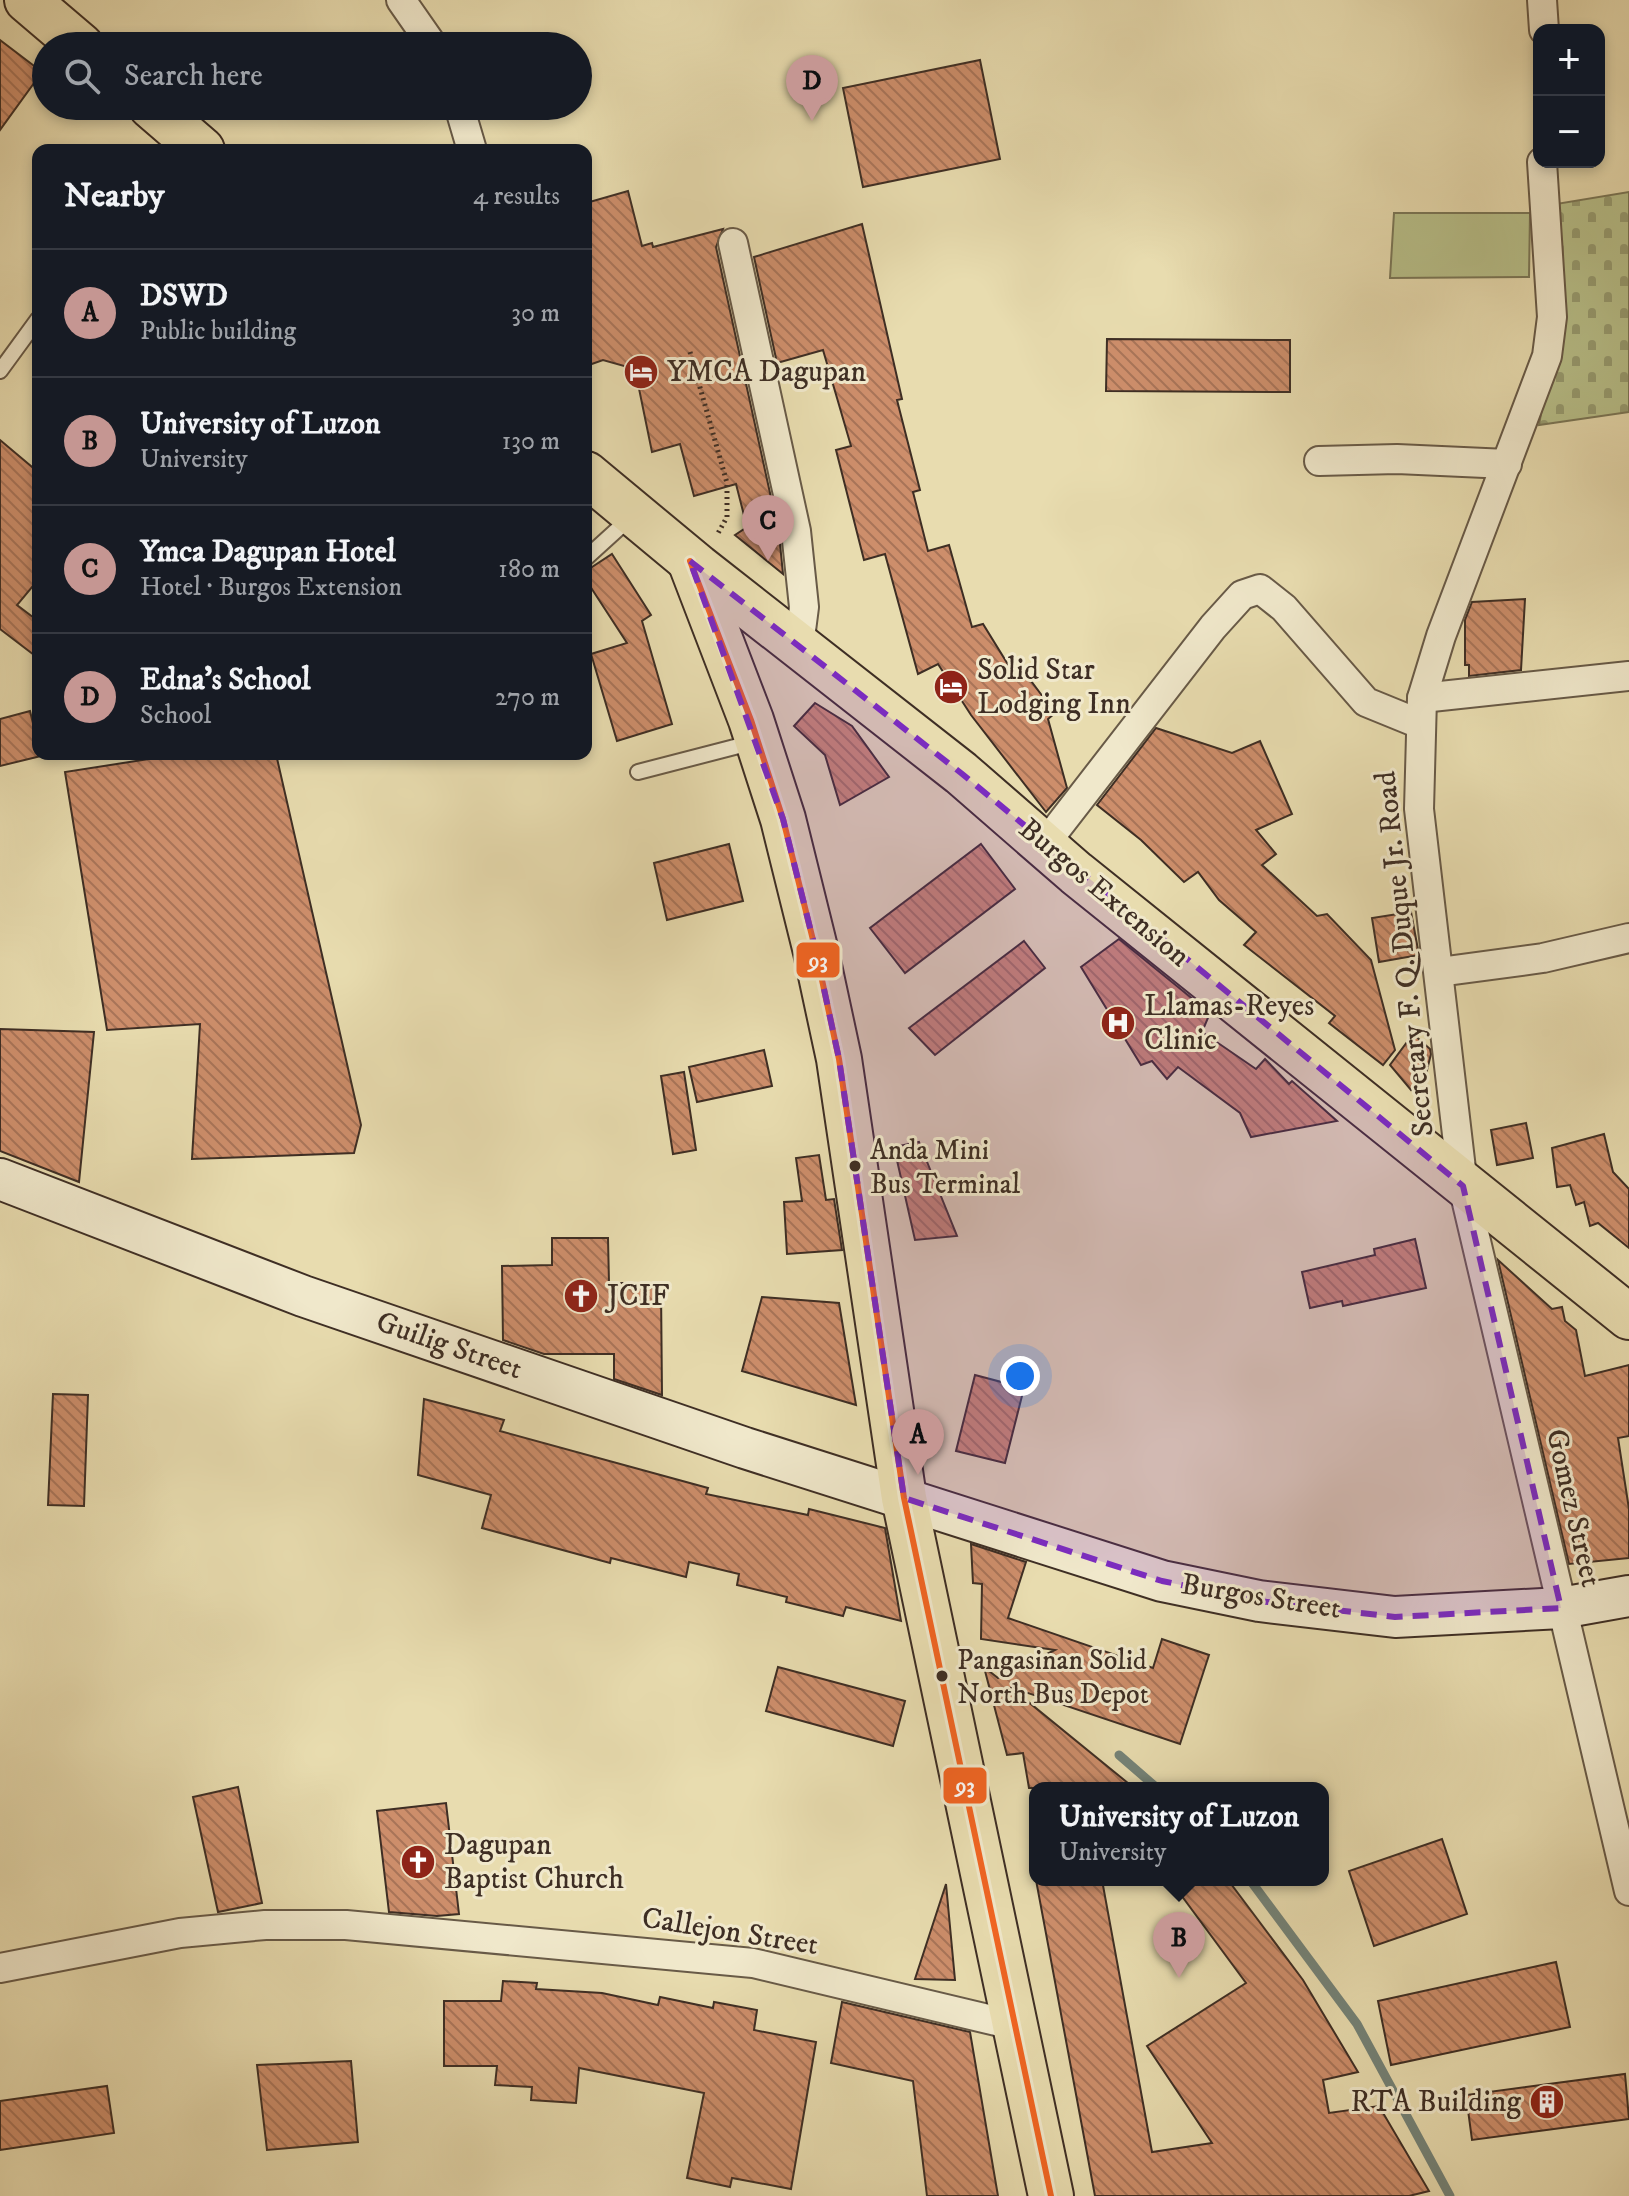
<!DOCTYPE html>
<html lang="en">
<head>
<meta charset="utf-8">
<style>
	:root { --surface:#171b24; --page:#20242c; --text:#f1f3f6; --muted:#9ea1a6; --line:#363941; --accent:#c59692 }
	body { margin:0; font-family:"IM FELL DW Pica",serif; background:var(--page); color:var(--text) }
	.controls { position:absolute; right:24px; top:24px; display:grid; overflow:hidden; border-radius:16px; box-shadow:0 4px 12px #0003 }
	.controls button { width:72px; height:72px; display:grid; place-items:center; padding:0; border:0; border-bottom:2px solid var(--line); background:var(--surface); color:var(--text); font:40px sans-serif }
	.you { position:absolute; left:1020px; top:1376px; width:28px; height:28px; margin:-20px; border:6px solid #fff; border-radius:50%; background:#1a73e8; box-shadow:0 0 0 12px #1a73e833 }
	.badge { display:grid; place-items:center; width:52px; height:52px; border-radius:50%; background:var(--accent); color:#111; font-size:26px; font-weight:700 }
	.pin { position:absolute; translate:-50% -66px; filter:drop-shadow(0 2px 4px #0008) }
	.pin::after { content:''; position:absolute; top:42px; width:28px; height:24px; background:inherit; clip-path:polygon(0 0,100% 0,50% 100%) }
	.popup { position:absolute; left:1029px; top:1782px; width:300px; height:104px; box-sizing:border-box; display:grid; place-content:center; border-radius:16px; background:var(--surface); filter:drop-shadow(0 2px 6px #0005); font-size:26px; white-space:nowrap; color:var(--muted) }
	.popup b { font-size:30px; color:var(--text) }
	.popup::after { content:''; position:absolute; left:50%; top:100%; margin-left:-16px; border:16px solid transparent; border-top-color:var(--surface) }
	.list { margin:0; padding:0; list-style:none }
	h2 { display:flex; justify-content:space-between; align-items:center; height:104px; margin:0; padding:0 32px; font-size:34px }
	h2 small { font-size:26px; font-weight:400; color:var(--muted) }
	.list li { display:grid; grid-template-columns:52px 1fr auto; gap:24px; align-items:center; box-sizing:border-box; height:128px; padding:0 32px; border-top:2px solid var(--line) }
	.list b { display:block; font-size:30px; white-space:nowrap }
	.list p { margin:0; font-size:26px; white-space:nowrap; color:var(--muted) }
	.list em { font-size:26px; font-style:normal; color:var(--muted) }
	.icon { flex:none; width:44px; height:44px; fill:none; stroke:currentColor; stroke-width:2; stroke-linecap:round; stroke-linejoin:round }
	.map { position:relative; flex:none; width:1629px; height:2196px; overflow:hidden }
	.search { position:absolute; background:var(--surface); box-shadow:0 4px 12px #0003; left:32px; top:32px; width:560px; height:88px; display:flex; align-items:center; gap:20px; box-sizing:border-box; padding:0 28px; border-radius:44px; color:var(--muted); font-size:30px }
	.panel { position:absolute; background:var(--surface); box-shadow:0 4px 12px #0003; left:32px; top:144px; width:560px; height:616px; border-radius:16px }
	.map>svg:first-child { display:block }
</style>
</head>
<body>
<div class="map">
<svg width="1629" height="2196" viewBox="0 0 1629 2196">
	<defs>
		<pattern id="cemetery-stones" width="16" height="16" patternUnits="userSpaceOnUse" patternTransform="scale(2)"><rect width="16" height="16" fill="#b8c08a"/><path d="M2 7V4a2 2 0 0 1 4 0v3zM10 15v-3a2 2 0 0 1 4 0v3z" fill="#979c71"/></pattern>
		<pattern id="building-back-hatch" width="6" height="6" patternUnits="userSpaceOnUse" patternTransform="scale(2)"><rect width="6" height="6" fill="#cd8e6b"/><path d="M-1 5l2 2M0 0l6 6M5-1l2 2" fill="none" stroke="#a87458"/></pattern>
	</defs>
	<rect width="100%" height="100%" fill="#e8dcaf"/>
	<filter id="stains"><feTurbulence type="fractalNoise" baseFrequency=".0025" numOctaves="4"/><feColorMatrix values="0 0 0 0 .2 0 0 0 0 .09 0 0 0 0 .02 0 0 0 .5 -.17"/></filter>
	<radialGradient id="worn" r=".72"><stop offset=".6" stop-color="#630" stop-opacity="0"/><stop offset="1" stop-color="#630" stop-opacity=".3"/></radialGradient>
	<path fill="url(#cemetery-stones)" stroke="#7b7757" stroke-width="2" d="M1629 192V412L1539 425 1558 319 1556 204Z"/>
	<path fill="#b8c08a" stroke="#7b7757" stroke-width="2" d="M1394 213H1530L1529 277 1390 278Z"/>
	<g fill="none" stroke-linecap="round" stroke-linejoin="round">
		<g stroke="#748378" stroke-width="9">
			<path d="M1119 1755 1157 1788"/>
			<path d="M1250 1880 1357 2024 1450 2196"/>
		</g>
	</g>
	<g fill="url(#building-back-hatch)" stroke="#3e2e24" stroke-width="2">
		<path d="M0 40 42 72 0 130Z"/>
		<path d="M980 60 1000 159 863 187 843 88Z"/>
		<path d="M628 191 642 246 652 243 653 247 723 229 716 247 779 534 783 574 735 535 747 527 736 484 694 496 680 444 652 452 635 369 603 360 586 366V203Z"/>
		<path d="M862 224 902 399 897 400 920 490 913 492 928 551 949 545 972 627 983 624 1017 679 1025 673 1055 713 1048 719 1067 788 1046 812 971 715 938 664 918 674 885 554 864 560 836 450 851 446 823 350 777 363 754 257Z"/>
		<path d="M1107 339 1290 340V392L1106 391Z"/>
		<path d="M0 440 38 472V580L17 605 38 621V658L0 629Z"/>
		<path d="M612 554 651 615 642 621 672 724 617 741 591 654 627 643 586 580V571Z"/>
		<path d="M1525 599 1521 670 1469 676V665H1465V620L1472 602Z"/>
		<path d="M815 703 852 726 889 777 840 805 825 755 794 726Z"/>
		<path d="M30 711 41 756 0 766V719Z"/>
		<path d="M1156 728 1232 753 1260 741 1292 814 1256 830 1276 854 1262 865 1317 916 1327 914 1371 960 1395 1050 1383 1065 1329 1023 1335 1016 1244 945 1256 932 1219 900 1198 872 1184 882 1141 840 1097 805Z"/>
		<path d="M181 754H276L361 1125 354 1153 192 1159 200 1024 107 1030 65 772Z"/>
		<path d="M729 844 743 901 667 920 654 863Z"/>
		<path d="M981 844 1015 889 905 973 870 928Z"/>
		<path d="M1411 912 1419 955 1379 962 1372 918Z"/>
		<path d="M1119 939 1210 1013 1202 1032 1256 1069 1265 1059 1289 1084 1292 1081 1337 1121 1251 1137 1240 1113 1178 1067 1167 1079 1152 1061 1141 1065 1081 967Z"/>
		<path d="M1024 941 1045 968 935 1055 909 1028Z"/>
		<path d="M0 1029 94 1032 79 1182 0 1151Z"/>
		<path d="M1413 1034 1430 1049 1431 1054 1426 1074 1411 1090 1390 1065Z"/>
		<path d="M764 1050 772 1086 697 1102 689 1067Z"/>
		<path d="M684 1072 696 1150 673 1154 661 1076Z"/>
		<path d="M1526 1123 1533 1158 1497 1165 1491 1130Z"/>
		<path d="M1604 1134 1613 1172 1629 1189V1248L1598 1223 1590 1226 1584 1202 1576 1205 1570 1185 1557 1187 1552 1148Z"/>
		<path d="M919 1142 957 1236 915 1240 894 1147Z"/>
		<path d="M819 1155 826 1200 834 1199 842 1250 787 1254 784 1202 802 1201 796 1158Z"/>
		<path d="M552 1238H608L609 1283H638V1286L661 1288 662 1395 614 1379V1354H544L503 1340 502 1266 552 1265Z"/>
		<path d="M1415 1239 1426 1288 1343 1306 1342 1301 1310 1308 1302 1272 1375 1255 1374 1249Z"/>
		<path d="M1498 1260 1552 1309 1562 1307 1565 1321 1576 1330 1585 1376 1629 1365V1436L1618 1438 1629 1509V1558L1569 1564Z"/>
		<path d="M762 1297 839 1303 856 1405 742 1371Z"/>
		<path d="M975 1375 1024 1388 1005 1463 956 1451Z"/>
		<path d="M53 1394 88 1395 84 1506 48 1505Z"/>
		<path d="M424 1399 504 1420 500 1431 708 1488 706 1494 808 1515 809 1509 885 1528 901 1621 846 1607 843 1616 786 1602 787 1597 737 1585 739 1574 689 1562 686 1577 611 1558 610 1563 482 1528 491 1495 418 1475Z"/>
		<path d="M971 1544 1026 1562 1008 1618 1153 1668 1162 1639 1209 1655 1180 1744 1010 1687 1134 1788H1029L1023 1753 1007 1755 984 1667 998 1678 1055 1650 981 1639 982 1584 973 1583Z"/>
		<path d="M778 1667 905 1701 893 1746 766 1711Z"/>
		<path d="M238 1787 262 1903 218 1912 193 1797Z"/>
		<path d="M446 1803 459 1914 437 1916 389 1912 377 1811Z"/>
		<path d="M1442 1839 1467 1914 1374 1946 1349 1871Z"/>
		<path d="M1036 1880H1102L1152 2152 1212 2143 1147 2046 1246 1983 1170 1880H1228L1303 1980 1358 2072 1323 2080 1329 2113 1379 2106 1429 2191 1409 2196H1095Z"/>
		<path d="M946 1884 955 1980 915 1979Z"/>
		<path d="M1556 1962 1570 2027 1391 2065 1378 2001Z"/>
		<path d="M503 1981 537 1983 536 1989 602 1993 658 2005 660 1997 713 2008 714 2002 757 2010 754 2030 816 2042 791 2189 732 2178 730 2187 687 2178 704 2093 579 2068 576 2103 531 2100 532 2087 495 2085 497 2066H444V2001H501Z"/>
		<path d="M842 2002 970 2032 998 2196H927L913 2081 831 2063Z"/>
		<path d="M351 2061 358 2142 267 2150 257 2065Z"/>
		<path d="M1625 2074 1629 2119 1472 2140 1466 2095Z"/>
		<path d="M107 2086 114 2133 0 2150V2101Z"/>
	</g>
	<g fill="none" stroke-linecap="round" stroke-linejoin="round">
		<g stroke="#685a47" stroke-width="18">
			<g id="lane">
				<path d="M0 371 38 319"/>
				<path d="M586 558 630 518"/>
				<path d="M638 772 754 742"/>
			</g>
		</g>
		<g stroke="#685a47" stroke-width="32">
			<g id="street">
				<path d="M401 0 433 46"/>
				<path d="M1542 0 1544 30"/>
				<path d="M459 106 472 150"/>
				<path d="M1542 162 1552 317 1547 356 1441 636 1422 698 1419 809 1463 1186 1629 1891"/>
				<path d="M733 243 796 531 804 607 799 646"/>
				<path d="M1319 461 1397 459 1507 464"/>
				<path d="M1422 698 1629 676"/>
				<path d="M1044 845 1213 627 1242 595 1260 589 1284 608 1366 702 1420 724"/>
				<path d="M1439 972 1543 958 1629 938"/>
				<path d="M0 1968 180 1933 265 1925H346L753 1963 1017 2026"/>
			</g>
		</g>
		<g stroke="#3e2e24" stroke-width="44">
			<path id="secondary" d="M0 1179 303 1296 745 1448 1162 1581 1259 1601 1395 1617 1561 1608 1629 1596"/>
		</g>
		<g stroke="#3e2e24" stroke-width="48">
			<g id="primary">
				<path d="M27 0 81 46"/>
				<path d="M151 106 202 150"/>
				<path d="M586 474 698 567 961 773 1076 873 1629 1317"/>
				<path d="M690 561 751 720 783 819 816 952 839 1059 904 1498 1051 2196"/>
			</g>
		</g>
		<path stroke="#3e2e24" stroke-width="5" stroke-dasharray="2 4" stroke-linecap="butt" d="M690 352 727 483V517L717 535"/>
		<use href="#lane" stroke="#f0e8cb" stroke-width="14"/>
		<use href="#street" stroke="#f0e8cb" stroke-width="28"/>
		<use href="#secondary" stroke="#f0e8cb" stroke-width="40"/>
		<use href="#primary" stroke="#e8dcaf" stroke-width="44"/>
		<g stroke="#f0e8cb" stroke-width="12">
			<path id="bus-1" d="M690 561 751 720 783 819 816 952 839 1059 904 1498 1051 2196"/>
		</g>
		<use href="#bus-1" stroke="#f26522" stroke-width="6"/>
	</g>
	<path fill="#7b2cbf" fill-opacity="0.2" stroke="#7b2cbf" stroke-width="6" stroke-dasharray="16 10" stroke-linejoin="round" d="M690 561 961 773 1463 1186 1561 1608 1395 1617 1259 1601 1162 1581 904 1498 839 1059 816 952 783 819Z"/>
	<defs>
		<g id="hotel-disc" transform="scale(1.8)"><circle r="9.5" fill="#8f2418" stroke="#f0e8cb"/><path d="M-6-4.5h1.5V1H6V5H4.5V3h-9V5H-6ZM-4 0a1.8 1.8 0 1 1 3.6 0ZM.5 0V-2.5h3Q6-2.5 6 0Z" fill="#fff"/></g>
		<g id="hospital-disc" transform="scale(1.8)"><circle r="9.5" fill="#8f2418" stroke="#f0e8cb"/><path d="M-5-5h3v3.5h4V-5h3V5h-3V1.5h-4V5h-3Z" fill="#fff"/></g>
		<g id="church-disc" transform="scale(1.8)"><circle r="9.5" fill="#8f2418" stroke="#f0e8cb"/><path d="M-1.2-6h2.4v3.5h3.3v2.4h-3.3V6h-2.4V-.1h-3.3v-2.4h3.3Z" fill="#fff"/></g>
		<g id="building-disc" transform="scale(1.8)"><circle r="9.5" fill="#8f2418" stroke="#f0e8cb"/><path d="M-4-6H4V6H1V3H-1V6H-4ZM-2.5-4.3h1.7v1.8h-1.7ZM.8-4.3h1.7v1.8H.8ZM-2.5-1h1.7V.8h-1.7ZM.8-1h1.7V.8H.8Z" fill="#fff"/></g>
	</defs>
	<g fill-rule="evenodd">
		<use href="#hotel-disc" x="641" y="372"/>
		<use href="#hotel-disc" x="951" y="687"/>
		<use href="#hospital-disc" x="1118" y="1023"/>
		<use href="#church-disc" x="581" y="1296"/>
		<use href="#church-disc" x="418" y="1862"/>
		<use href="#building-disc" x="1547" y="2102"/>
	</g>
	<g fill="#3e2e24" stroke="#f0e8cb" stroke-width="3">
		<circle cx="855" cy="1166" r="7"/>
		<circle cx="942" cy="1676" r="7"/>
	</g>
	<g text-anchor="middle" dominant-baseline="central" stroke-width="6" stroke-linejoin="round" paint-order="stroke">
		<g font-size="28" fill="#3e2e24" stroke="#f0e8cb" text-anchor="start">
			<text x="870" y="1150">Anda Mini<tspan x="870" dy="34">Bus Terminal</tspan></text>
			<text x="957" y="1660">Pangasinan Solid<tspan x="957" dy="34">North Bus Depot</tspan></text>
		</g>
		<g font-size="30" fill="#3e2e24" stroke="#f0e8cb" text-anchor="start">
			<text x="667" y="372">YMCA Dagupan</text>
			<text x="977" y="670">Solid Star<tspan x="977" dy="34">Lodging Inn</tspan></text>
			<text x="1144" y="1006">Llamas-Reyes<tspan x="1144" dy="34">Clinic</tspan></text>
			<text x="607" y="1296">JCIF</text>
			<text x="444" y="1845">Dagupan<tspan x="444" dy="34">Baptist Church</tspan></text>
			<text x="1521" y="2102" text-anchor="end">RTA Building</text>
		</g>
		<g font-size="30" fill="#3e2e24" stroke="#f0e8cb">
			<text transform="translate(1104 893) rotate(40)">Burgos Extension</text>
			<text transform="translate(1405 954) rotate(-96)">Secretary F. Q. Duque Jr. Road</text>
			<text transform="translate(449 1346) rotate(19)">Guilig Street</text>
			<text transform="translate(1573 1508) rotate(77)">Gomez Street</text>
			<text transform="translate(1261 1597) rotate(9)">Burgos Street</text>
			<text transform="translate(730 1932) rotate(9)">Callejon Street</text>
		</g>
	</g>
	<g stroke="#f0e8cb" stroke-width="3">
		<rect x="795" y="941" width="46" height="38" rx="8" fill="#f26522"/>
		<rect x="942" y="1766" width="46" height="39" rx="8" fill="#f26522"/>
	</g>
	<g font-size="22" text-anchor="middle" font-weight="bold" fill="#fff">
		<text x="818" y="968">93</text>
		<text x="965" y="1793">93</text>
	</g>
	<rect width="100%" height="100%" filter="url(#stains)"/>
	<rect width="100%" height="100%" fill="url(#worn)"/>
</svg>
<div class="controls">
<button>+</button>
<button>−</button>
</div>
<div class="you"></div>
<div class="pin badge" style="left:918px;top:1475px">A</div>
<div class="pin badge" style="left:1179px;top:1978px">B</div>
<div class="popup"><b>University of Luzon</b>University</div>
<div class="pin badge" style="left:768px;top:561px">C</div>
<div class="pin badge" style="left:812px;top:121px">D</div>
<div class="search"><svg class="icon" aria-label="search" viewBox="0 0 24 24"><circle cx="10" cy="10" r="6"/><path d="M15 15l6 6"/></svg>Search here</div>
<section class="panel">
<h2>Nearby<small>4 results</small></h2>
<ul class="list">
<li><span class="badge">A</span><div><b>DSWD</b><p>Public building</p></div><em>30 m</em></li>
<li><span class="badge">B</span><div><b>University of Luzon</b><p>University</p></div><em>130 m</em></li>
<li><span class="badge">C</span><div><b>Ymca Dagupan Hotel</b><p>Hotel · Burgos Extension</p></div><em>180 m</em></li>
<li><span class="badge">D</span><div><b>Edna's School</b><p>School</p></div><em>270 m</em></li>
</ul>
</section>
</div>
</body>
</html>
